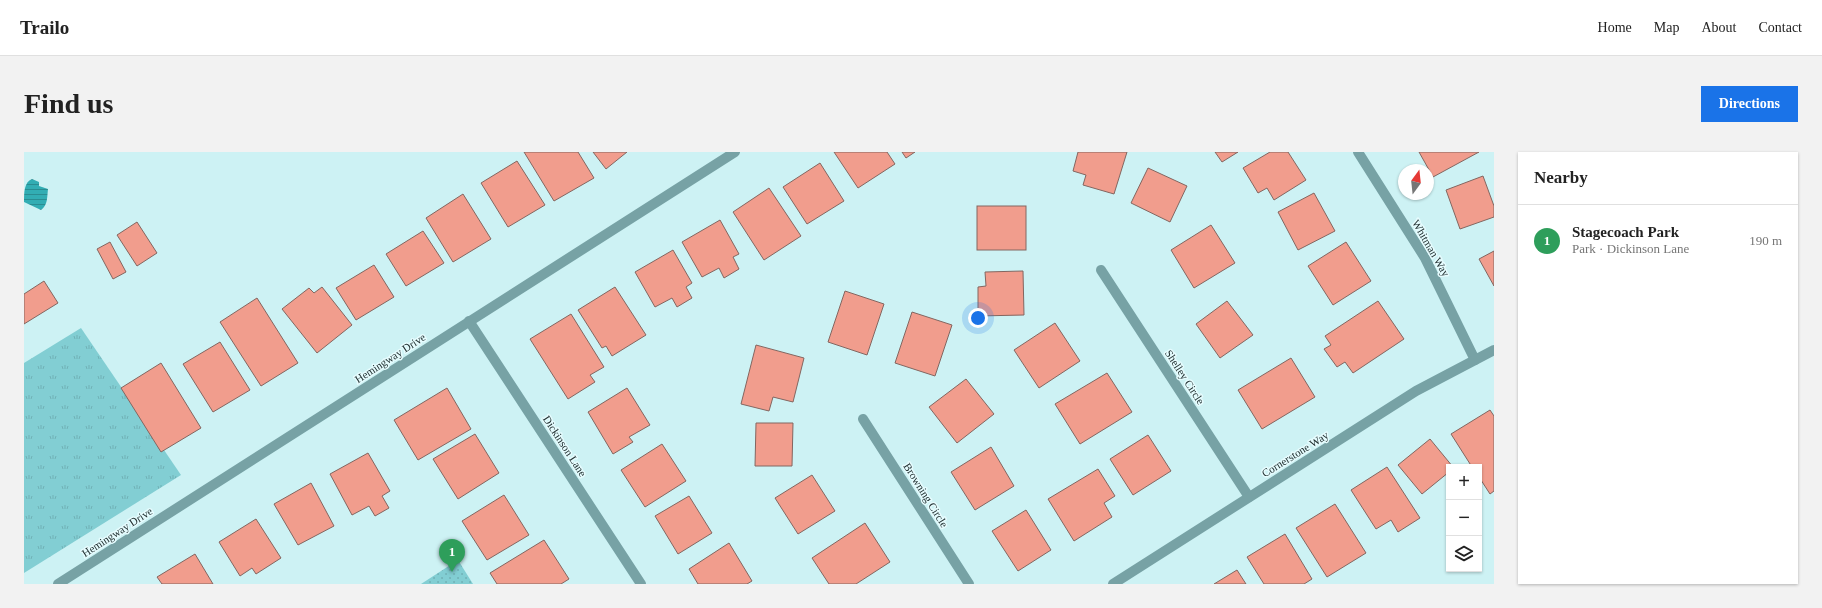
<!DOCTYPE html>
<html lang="en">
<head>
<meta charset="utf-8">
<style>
	:root { --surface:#fff; --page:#f2f2f2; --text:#222; --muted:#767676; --line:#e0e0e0; --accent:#1a73e8 }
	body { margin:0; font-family:Georgia,serif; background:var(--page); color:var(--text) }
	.controls { position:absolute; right:12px; bottom:12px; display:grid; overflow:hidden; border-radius:0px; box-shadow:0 1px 3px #0004 }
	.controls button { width:36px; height:36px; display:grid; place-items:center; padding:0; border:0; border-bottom:1px solid var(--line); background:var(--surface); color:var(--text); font:20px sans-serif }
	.compass { position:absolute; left:1374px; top:12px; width:36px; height:36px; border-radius:50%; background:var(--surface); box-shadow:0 1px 3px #0004; rotate:15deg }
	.you { position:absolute; left:954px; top:166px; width:14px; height:14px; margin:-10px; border:3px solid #fff; border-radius:50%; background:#1a73e8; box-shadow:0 0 0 6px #1a73e833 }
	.badge { display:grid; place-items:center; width:26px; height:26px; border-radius:50%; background:var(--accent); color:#fff; font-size:13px; font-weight:700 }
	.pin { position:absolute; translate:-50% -33px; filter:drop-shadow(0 1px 2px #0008) }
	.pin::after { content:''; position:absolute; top:21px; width:14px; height:12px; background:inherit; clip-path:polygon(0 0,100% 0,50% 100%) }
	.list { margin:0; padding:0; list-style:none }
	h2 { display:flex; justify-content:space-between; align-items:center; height:52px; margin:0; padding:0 16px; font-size:17px }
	h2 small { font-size:13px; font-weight:400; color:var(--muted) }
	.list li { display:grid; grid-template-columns:26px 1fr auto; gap:12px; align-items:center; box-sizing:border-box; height:72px; padding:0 16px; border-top:1px solid var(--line) }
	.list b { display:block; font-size:15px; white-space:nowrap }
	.list p { margin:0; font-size:13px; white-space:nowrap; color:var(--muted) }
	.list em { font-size:13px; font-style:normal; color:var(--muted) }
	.icon { flex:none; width:22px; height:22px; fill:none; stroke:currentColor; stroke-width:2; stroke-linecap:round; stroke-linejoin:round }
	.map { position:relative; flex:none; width:1470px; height:432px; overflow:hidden; border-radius:0px }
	header { display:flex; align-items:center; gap:24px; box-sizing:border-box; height:56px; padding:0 20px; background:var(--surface); border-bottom:1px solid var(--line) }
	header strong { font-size:19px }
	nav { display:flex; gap:22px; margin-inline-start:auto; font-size:14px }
	.intro { display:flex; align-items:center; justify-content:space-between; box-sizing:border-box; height:96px; padding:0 24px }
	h1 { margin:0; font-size:28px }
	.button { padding:10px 18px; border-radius:0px; background:var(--accent); color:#fff; font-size:14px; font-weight:700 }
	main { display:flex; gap:24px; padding:0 24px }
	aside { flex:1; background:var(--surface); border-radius:0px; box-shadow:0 1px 3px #0004 }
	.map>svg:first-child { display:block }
</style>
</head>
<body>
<header>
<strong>Trailo</strong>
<nav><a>Home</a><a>Map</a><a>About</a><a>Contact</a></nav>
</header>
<div class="intro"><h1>Find us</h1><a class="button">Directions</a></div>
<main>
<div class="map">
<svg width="1470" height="432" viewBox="0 0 1470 432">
	<defs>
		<pattern id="grass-tufts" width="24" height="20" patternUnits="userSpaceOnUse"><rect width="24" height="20" fill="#82ced3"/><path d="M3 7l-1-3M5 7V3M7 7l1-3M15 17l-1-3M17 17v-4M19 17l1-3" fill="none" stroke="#70b1b6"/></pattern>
		<pattern id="park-dots" width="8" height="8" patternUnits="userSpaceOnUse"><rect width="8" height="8" fill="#82ced3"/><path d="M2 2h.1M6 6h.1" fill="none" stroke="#70b1b6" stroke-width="1.8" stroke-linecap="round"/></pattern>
		<pattern id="water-rules" width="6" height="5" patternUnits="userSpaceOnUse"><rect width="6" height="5" fill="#32adb3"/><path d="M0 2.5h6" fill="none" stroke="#2a8d92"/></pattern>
	</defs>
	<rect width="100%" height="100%" fill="#cdf2f4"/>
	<path fill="url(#grass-tufts)" d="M57 176 157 323 0 421V211Z"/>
	<path fill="url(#park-dots)" d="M434 408 449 432H397Z"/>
	<path fill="url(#water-rules)" d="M8 27 15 30V34L24 37C23 45 24 53 17 58L0 50C0 41 0 30 8 27Z"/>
	<g fill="#f19d8d" stroke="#836660">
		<path d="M500 0H554L570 26 530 49Z"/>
		<path d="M569 0H603L582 17Z"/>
		<path d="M810 0H863L871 12 834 36Z"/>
		<path d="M878 0H891L882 6Z"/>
		<path d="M1054 0H1103L1090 42 1059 33 1062 23 1049 19Z"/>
		<path d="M1191 0H1214L1198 10Z"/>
		<path d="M1246 0H1264L1282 28 1250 48 1243 36 1234 41 1219 16Z"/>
		<path d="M1395 0H1455L1409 25Z"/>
		<path d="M493 9 521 53 484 75 457 31Z"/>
		<path d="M796 11 820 49 783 72 759 35Z"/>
		<path d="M1124 16 1163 34 1146 70 1107 51Z"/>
		<path d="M1459 24 1470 54V65L1436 77 1422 38Z"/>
		<path d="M745 36 777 84 740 108 709 60Z"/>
		<path d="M1290 41 1311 79 1274 98 1254 60Z"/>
		<path d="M439 42 467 87 429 110 402 66Z"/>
		<rect x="953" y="54" width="49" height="44"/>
		<path d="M696 68 715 102 709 105 715 117 700 126 695 116 678 125 658 90Z"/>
		<path d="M113 70 133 101 113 114 93 83Z"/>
		<path d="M1187 73 1211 111 1170 136 1147 98Z"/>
		<path d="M399 79 420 111 382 134 362 102Z"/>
		<path d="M86 90 102 120 89 127 73 97Z"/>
		<path d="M1322 90 1347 129 1309 153 1284 114Z"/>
		<path d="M649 98 668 131 662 135 668 146 653 155 648 146 631 155 611 120Z"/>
		<path d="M1470 99V134L1455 107Z"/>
		<path d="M350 113 370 145 332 168 312 136Z"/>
		<path d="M999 119 1000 163 954 164V135L962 134 961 120Z"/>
		<path d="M20 129 34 151 0 172V142Z"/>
		<path d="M298 135 328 173 293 201 258 157 285 136 290 141Z"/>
		<path d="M591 135 622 183 588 204 582 194 578 196 554 158Z"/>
		<path d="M821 139 860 152 843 203 804 190Z"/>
		<path d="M233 146 274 211 237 234 196 170Z"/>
		<path d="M1203 149 1229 183 1196 206 1172 172Z"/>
		<path d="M1354 149 1380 187 1329 221 1321 210 1313 215 1300 197 1307 193 1301 184Z"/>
		<path d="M888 160 928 173 911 224 871 211Z"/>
		<path d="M547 162 580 215 566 223 571 230 544 247 506 187Z"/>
		<path d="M1031 171 1056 209 1015 236 990 198Z"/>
		<path d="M196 190 226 238 189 260 159 212Z"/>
		<path d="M732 193 780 206 769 250 749 245 745 259 717 252Z"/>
		<path d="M1267 206 1291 245 1238 277 1214 238Z"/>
		<path d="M137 211 177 276 137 300 97 236Z"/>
		<path d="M1083 221 1108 260 1056 292 1031 252Z"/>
		<path d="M942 227 970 262 933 291 905 255Z"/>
		<path d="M423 236 447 277 394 308 370 268Z"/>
		<path d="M603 236 626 273 605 285 609 290 589 302 564 260Z"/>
		<path d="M1466 258 1470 264V339L1466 342 1455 325V315H1448L1427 282Z"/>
		<path d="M732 271H769L768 314H731Z"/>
		<path d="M451 282 475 321 434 347 409 307Z"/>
		<path d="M1124 283 1147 319 1109 343 1086 307Z"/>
		<path d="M1406 287 1429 315H1425V320L1398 342 1374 313Z"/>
		<path d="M638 292 662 329 621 355 597 318Z"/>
		<path d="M967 295 990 334 951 358 927 320Z"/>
		<path d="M344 301 366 339 358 344 365 356 351 364 345 354 328 363 306 322Z"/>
		<path d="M1363 315 1396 366 1374 380 1367 368 1352 377 1327 338Z"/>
		<path d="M1074 317 1091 344 1080 351 1088 365 1050 389 1024 347Z"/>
		<path d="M788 323 811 359 774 382 751 346Z"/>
		<path d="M287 331 310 374 274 393 250 352Z"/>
		<path d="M480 343 505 383 463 408 438 369Z"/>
		<path d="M665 344 688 381 654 402 631 364Z"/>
		<path d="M1311 352 1342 401 1303 425 1272 376Z"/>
		<path d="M1002 358 1027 398 994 419 968 379Z"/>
		<path d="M232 367 257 406 232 422 228 416 216 424 195 390Z"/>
		<path d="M841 371 866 410 832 432H805L788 406Z"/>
		<path d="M1261 382 1288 427 1280 432H1240L1223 405Z"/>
		<path d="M520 388 545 427 537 432H473L466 421Z"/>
		<path d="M705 391 728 429 723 432H674L665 417Z"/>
		<path d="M171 402 189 432H138L133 425Z"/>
		<path d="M1213 418 1222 432H1190Z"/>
	</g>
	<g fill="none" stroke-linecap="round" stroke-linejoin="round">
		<g stroke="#77a2a5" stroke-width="10">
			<path d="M1334 0 1401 106 1451 208"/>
			<path d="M1077 118 1225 345"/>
			<path d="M445 169 617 432"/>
			<path d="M839 267 945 432"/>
			<path d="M34 432 711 0"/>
			<path d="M1089 432 1392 239 1470 198"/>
		</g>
	</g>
	<g text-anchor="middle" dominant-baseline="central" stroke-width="3" stroke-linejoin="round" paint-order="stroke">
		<g font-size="11" fill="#223132" stroke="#e6fcfe">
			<text transform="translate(1407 96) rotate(60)">Whitman Way</text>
			<text transform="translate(366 206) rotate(-33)">Hemingway Drive</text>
			<text transform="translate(1161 225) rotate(57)">Shelley Circle</text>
			<text transform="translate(541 294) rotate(57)">Dickinson Lane</text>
			<text transform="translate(1271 302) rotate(-32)">Cornerstone Way</text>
			<text transform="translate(902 343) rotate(58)">Browning Circle</text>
			<text transform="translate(93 380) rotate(-33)">Hemingway Drive</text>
		</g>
	</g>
</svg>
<div class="controls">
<button>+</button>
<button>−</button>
<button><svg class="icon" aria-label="layers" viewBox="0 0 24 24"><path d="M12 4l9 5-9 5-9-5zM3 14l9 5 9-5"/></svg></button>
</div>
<svg class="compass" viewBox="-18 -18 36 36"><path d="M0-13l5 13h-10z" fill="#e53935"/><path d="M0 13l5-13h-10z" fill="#767676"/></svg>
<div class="you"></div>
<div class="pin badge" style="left:428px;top:420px;background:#2e9e5b">1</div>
</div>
<aside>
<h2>Nearby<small></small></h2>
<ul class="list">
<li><span class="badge" style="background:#2e9e5b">1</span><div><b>Stagecoach Park</b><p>Park · Dickinson Lane</p></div><em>190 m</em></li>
</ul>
</aside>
</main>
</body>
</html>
